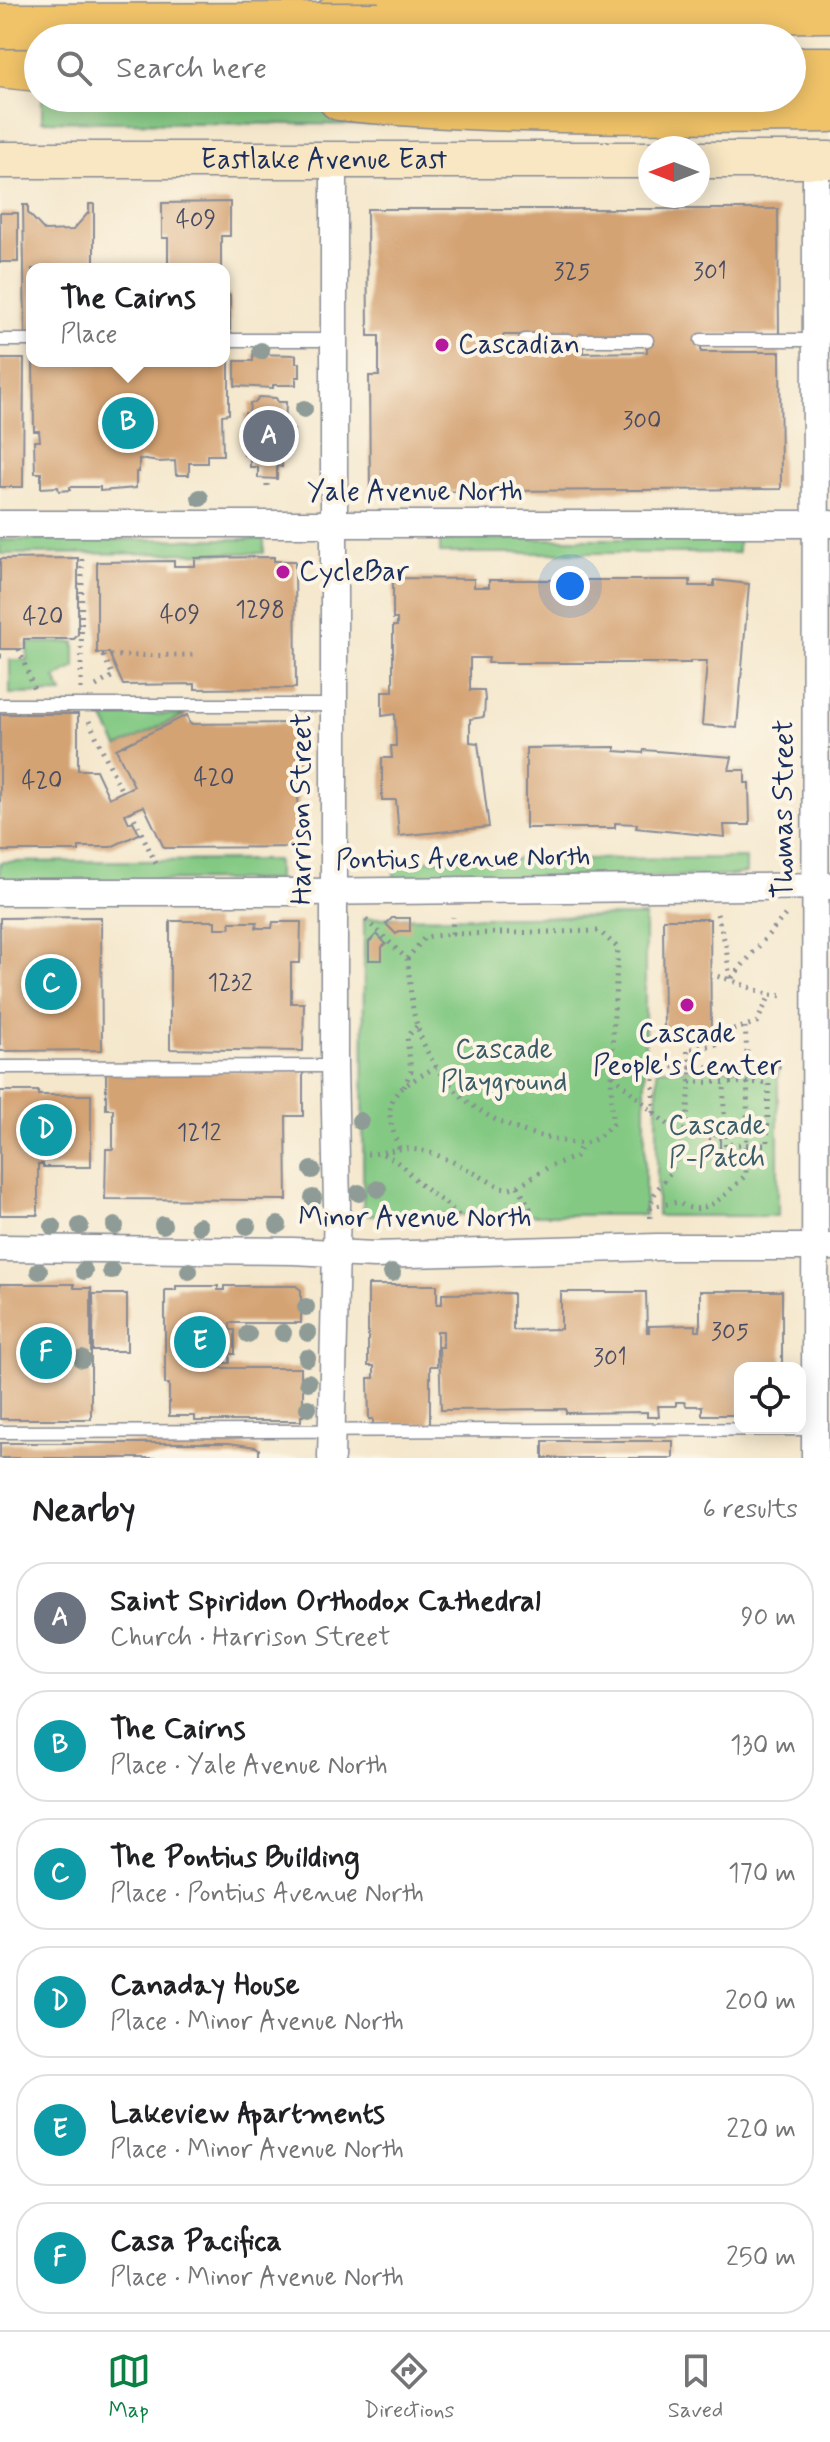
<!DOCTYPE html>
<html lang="en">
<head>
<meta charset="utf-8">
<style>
	:root { --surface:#fff; --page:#f2f2f2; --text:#202124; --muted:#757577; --line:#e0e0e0; --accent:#0b8043 }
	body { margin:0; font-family:Mynerve,sans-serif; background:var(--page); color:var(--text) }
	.controls { position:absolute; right:24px; bottom:24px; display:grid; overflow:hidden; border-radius:16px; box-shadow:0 4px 20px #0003 }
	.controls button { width:72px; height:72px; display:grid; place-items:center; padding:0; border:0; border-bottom:2px solid var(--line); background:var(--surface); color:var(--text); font:40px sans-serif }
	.compass { position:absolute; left:638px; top:136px; width:72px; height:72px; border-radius:50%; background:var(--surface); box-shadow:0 4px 20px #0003; rotate:270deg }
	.you { position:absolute; left:570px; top:586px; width:28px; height:28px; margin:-20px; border:6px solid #fff; border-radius:50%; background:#1a73e8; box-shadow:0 0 0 12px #1a73e833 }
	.badge { display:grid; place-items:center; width:52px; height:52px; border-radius:50%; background:var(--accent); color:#fff; font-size:26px; font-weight:700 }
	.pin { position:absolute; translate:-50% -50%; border:4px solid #fff; box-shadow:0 2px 8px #0006 }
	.popup { position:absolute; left:26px; top:263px; width:204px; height:104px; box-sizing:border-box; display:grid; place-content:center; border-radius:16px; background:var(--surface); filter:drop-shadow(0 2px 6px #0005); font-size:26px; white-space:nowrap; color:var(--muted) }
	.popup b { font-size:30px; color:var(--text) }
	.popup::after { content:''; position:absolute; left:50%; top:100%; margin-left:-16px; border:16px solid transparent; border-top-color:var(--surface) }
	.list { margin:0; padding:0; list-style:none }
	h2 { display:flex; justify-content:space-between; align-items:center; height:104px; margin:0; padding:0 32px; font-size:34px }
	h2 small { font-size:26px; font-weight:400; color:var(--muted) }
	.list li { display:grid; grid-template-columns:52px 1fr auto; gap:24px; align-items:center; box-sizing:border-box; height:112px; margin:0 16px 16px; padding:0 16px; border:2px solid var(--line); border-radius:32px }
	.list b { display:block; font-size:30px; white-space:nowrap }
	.list p { margin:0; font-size:26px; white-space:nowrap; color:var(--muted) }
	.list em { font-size:26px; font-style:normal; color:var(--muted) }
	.icon { flex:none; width:44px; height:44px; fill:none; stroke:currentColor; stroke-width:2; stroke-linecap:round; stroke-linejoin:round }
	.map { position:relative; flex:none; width:830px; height:1458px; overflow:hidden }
	.search { position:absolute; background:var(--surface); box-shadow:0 4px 20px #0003; left:24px; right:24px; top:24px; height:88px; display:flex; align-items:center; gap:20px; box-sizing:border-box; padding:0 28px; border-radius:44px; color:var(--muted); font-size:30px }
	.sheet { height:872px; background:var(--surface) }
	nav { display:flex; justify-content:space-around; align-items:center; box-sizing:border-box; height:112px; border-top:2px solid var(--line); background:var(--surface); font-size:22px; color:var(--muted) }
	nav a { display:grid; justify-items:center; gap:4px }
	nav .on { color:var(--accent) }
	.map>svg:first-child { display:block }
</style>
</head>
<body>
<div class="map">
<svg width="830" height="1458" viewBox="0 0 830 1458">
	<rect width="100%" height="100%" fill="#fcf5e5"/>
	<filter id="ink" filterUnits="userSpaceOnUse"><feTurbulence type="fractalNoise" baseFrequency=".0125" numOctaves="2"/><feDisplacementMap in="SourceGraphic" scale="16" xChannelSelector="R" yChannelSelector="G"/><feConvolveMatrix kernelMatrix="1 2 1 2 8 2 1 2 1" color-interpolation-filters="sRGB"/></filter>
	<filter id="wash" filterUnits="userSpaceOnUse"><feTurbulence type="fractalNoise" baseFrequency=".006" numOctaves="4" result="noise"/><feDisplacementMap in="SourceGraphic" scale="32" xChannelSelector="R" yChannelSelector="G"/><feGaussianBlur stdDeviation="1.8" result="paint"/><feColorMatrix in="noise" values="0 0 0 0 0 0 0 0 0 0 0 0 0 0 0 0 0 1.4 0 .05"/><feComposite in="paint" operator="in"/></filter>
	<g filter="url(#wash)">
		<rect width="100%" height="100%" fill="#f4e7cc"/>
		<g fill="#83c983" stroke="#4f7c70" stroke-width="2">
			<path d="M42 98H178L373 116 370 125 42 121Z"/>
			<path d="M264 539V553L0 554V540Z"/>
			<rect x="440" y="539" width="298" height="14"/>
			<path d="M75 642V667L55 678 62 693 10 694V660H27L28 643Z"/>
			<path d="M186 714 118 747 102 715Z"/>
			<path d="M746 858V873L728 876 394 879V860Z"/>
			<path d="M277 860V880L0 881V862Z"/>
			<path d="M645 916V1215H363L364 918Z"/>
			<rect x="657" y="1069" width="121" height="147"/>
		</g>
		<g id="blocks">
			<g fill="#d4a373" fill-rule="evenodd">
				<path d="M230 202V236H221V269H168V238H162V203Z"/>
				<path d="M89 204H94V269H32V334H25L23 205H28V213L45 231 73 230 89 212Z"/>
				<path d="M367 209H778L779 334H701V352H780L781 489 370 492 369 376H379V336H368ZM647 334V352L583 353V335ZM503 335H568V353H504Z"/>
				<rect x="0" y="213" width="18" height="49"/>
				<rect x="224" y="295" width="6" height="39"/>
				<path d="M224 349H229V414L222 415 223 455H207V463H189V475H176L175 461 159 462 139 459V472H136V488L100 491V487H70V490L59 491 58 487 41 488V473H35L34 441H40L39 431H34L33 361H224Z"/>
				<path d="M253 354 296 355V363H300V377H296V385H273V388L235 386V361H253Z"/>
				<path d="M0 359H24L23 487H0Z"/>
				<path d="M259 397 276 398 278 402H286L285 429 294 430V442H285V455H282V467L277 466V479L258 478V467H250V455H244L245 413 249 414 250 403H255Z"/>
				<path d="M274 557V561H295L296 688 195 689V684L123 685 109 653H97V562L174 561V566H195V558Z"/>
				<path d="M78 558V635L74 639H24V649H0V559Z"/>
				<path d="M393 578 474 579V587H489V580H690V586H714V580L749 584 737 728 702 725 707 661H690V663H488L489 658H470V690H484L485 700 484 717 470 719V742L478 743 489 827 399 836 396 800H382V758H392L391 746H396L395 714 382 716V691H393V626H397V619H393Z"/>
				<path d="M0 714H78V770H96L109 798 134 786 116 749 187 715 190 724 297 723 299 847 164 848 144 806 125 814 129 823 133 821 139 834 111 847H79V851H0Z"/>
				<path d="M615 747V751L643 753 644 750 732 757 729 770H745V783H749L750 825H724L725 837 636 828 637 824 615 823V828H526V748Z"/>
				<path d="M101 917 102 1050 0 1051V918Z"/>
				<path d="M392 918H410V931H399L396 934 386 924Z"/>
				<path d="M663 919H710L711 1035H664Z"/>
				<path d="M170 921H215V928H230V922H257L256 928H272L273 922H301L300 963H291V1003H304L303 1051 170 1049Z"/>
				<path d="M377 934 386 944 382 947V960H369V942Z"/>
				<path d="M106 1070 303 1071V1116H286L287 1200 105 1199 106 1149H113V1109H106Z"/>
				<path d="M0 1091H38V1095H91V1167H43V1164H38V1215H0Z"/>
				<path d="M710 1135 720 1136V1151L710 1150Z"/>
				<path d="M0 1284H74V1288H91V1419H0Z"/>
				<path d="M368 1285H437V1304H442V1294L513 1293V1330L561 1329V1292H646L647 1332H649V1326L695 1325 696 1331H700V1291H782V1368H740V1415H702V1406H686L685 1402H676V1406H658L659 1417H647V1412L566 1413V1409L441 1410 439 1347H443V1331H437V1366H430V1424H373V1419H369L368 1378H374V1366H368Z"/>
				<path d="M176 1286H218V1290H224V1286H296L301 1290V1323H230V1330H235V1354H230V1363H218V1368H301V1380H303V1416H301V1421H195V1416H169V1384H165V1290H176Z"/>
				<rect x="93" y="1294" width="34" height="57"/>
				<rect x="543" y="1441" width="130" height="17"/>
				<path d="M0 1443H229L256 1447 259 1449V1458H0Z"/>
			</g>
		</g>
	</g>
	<g filter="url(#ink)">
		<use href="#blocks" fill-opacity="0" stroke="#888b95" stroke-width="2"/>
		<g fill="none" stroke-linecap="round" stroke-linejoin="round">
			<g stroke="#888b95" stroke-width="15">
				<g id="lane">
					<path d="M0 340H32"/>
					<path d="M224 340H334"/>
					<path d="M525 340H568"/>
					<path d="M583 340H647"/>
					<path d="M701 340H816"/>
					<path d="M0 705H334"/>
					<path d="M0 1067 334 1066"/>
					<path d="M0 1432 816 1429"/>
				</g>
			</g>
			<g stroke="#888b95" stroke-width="29">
				<g id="street">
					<path d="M0 524H830"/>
					<path d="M0 892H304L830 886"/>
					<path d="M0 1248 293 1251 374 1255 657 1247H830"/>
					<path d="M331 1458 337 1205 334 1066V160"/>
					<path d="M815 1458 816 160"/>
				</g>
			</g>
			<g stroke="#888b95" stroke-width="39">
				<g id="secondary">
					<path id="s1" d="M0 160H650"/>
					<path d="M698 160H830"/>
				</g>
			</g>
			<g stroke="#888b95" stroke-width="47">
				<g id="highway">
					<path d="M338 15 830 10"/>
					<path d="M0 65 38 69"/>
					<path d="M792 69H830"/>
					<path d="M340 98C503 114 666 111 830 110"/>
				</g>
			</g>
			<g stroke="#888b95" stroke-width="5" stroke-dasharray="2 6" stroke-linecap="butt">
				<path d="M267 484V487"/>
				<path d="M19 649 34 689"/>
				<path d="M0 656H5"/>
				<path d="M96 686 113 676 104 656 195 655"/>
				<path d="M81 689 82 557"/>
				<path d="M89 721 122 792"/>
				<path d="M131 811 158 868"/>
				<path d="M717 914 726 946 730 980 770 995"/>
				<path d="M366 920 407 959C410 977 410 996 414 1014 429 1081 480 1124 546 1137 578 1144 588 1151 612 1124L611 1066 690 1067 687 1049 716 1045 733 1030 757 1022 770 995 785 996"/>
				<path d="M452 934 599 931 618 948 611 1066"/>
				<path d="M407 959 425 937 452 934 453 917"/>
				<path d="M710 974 730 980 785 915"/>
				<path d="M613 1075 654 1113V1066"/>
				<path d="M690 1082 769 1083 767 1145 726 1144"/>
				<path d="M404 1087 411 1071 407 1037 418 1025"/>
				<path d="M654 1113 681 1135"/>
				<path d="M399 1148C379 1098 392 1092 436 1067"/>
				<path d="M367 1154C383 1154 396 1147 411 1149 442 1152 473 1173 500 1187L510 1188 518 1186 550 1166 575 1157 582 1145"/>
				<path d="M383 1154C403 1163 407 1173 422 1186 435 1197 450 1205 462 1219"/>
				<path d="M725 1154C728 1131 721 1108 725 1084"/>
				<path d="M518 1186 530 1208V1219"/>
				<path d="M650 1207 678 1202C704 1222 727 1192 746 1175L748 1066 745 1027"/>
				<path d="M650 1218C650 1188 662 1189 673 1167 687 1138 690 1099 690 1067L784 1066"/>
			</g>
			<use href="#lane" stroke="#fff" stroke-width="12"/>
			<use href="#street" stroke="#fff" stroke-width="26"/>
			<use href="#secondary" stroke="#f9e7c3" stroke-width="36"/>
			<use href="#highway" stroke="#f0c369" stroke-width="44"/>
			<g stroke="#888b95" stroke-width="47" stroke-linecap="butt">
				<path id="highway-bridge" d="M0 26 379 25"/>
			</g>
			<use href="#highway-bridge" stroke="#f0c369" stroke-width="44"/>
		</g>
		<g fill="#8e9b96">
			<circle cx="261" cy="351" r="9"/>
			<circle cx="304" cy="409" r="9"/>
			<circle cx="200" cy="498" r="9"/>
			<circle cx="360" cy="1121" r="9"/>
			<circle cx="312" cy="1170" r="9"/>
			<circle cx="378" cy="1189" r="9"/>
			<circle cx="359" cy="1193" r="9"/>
			<circle cx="313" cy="1198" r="9"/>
			<circle cx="163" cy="1225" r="9"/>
			<circle cx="278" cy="1225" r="9"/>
			<circle cx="80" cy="1226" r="9"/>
			<circle cx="115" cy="1226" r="9"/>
			<circle cx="199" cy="1226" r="9"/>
			<circle cx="247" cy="1226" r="9"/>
			<circle cx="53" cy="1227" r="9"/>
			<circle cx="39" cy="1271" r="9"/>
			<circle cx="84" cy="1271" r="9"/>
			<circle cx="111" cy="1271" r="9"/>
			<circle cx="189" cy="1271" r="9"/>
			<circle cx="392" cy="1273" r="9"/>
			<circle cx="306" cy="1307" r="9"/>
			<circle cx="283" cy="1333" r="9"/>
			<circle cx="308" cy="1333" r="9"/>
			<circle cx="248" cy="1334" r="9"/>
			<circle cx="307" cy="1358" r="9"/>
			<circle cx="82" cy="1359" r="9"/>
			<circle cx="308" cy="1382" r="9"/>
			<circle cx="308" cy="1408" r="9"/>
		</g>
	</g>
	<g fill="#b5179e" stroke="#fcf5e5" stroke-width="3">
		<circle cx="442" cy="345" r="8"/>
		<circle cx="283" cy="572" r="8"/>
		<circle cx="687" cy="1005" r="8"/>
	</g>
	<g text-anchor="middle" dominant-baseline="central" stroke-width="8" stroke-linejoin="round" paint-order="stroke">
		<g font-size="24" fill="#494c63">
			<text x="196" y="220">409</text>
			<text x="572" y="272">325</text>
			<text x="710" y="272">301</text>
			<text x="642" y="421">300</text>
			<text x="260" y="610">1298</text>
			<text x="180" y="615">409</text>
			<text x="43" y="617">420</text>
			<text x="214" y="778">420</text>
			<text x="42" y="781">420</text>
			<text x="230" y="983">1232</text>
			<text x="199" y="1133">1212</text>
			<text x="730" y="1332">305</text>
			<text x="610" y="1358">301</text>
		</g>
		<g font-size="28" fill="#1b2f5e" stroke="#fcf5e5">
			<text stroke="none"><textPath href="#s1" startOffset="324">Eastlake Avenue East</textPath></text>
			<text x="415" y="492">Yale Avenue North</text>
			<text transform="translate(302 809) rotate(-90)">Harrison Street</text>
			<text transform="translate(784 809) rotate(-90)">Thomas Street</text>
			<text transform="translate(463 859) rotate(-1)">Pontius Avenue North</text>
			<text x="415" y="1218">Minor Avenue North</text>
		</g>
		<g font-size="28" fill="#1b2f5e" stroke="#fcf5e5" text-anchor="start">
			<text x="458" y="345">Cascadian</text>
			<text x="299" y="572">CycleBar</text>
			<text x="687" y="1034" text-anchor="middle">Cascade<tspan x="687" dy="32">People's Center</tspan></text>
		</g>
		<g font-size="28" fill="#3a5d69" stroke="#fcf5e5">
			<text x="504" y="1050">Cascade<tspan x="504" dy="32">Playground</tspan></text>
			<text x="717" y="1126">Cascade<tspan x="717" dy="32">P-Patch</tspan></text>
		</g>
	</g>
</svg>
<div class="controls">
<button><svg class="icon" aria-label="locate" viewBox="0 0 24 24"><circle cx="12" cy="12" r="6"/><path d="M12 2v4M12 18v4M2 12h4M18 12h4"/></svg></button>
</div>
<svg class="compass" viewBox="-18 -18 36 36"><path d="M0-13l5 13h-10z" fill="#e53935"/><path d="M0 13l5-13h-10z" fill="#757577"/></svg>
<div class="you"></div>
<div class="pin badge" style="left:269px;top:436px;background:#6b7280">A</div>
<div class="pin badge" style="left:128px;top:423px;background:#0f9aa8">B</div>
<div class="popup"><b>The Cairns</b>Place</div>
<div class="pin badge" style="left:51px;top:984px;background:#0f9aa8">C</div>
<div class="pin badge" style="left:46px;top:1130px;background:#0f9aa8">D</div>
<div class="pin badge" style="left:200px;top:1342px;background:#0f9aa8">E</div>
<div class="pin badge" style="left:46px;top:1353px;background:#0f9aa8">F</div>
<div class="search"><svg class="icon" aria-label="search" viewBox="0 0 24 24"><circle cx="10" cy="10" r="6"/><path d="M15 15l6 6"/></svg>Search here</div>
</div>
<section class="sheet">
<h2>Nearby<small>6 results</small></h2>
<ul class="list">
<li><span class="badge" style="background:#6b7280">A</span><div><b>Saint Spiridon Orthodox Cathedral</b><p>Church · Harrison Street</p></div><em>90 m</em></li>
<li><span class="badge" style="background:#0f9aa8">B</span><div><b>The Cairns</b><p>Place · Yale Avenue North</p></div><em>130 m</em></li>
<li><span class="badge" style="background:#0f9aa8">C</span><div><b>The Pontius Building</b><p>Place · Pontius Avenue North</p></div><em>170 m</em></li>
<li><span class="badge" style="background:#0f9aa8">D</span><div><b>Canaday House</b><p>Place · Minor Avenue North</p></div><em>200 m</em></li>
<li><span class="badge" style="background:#0f9aa8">E</span><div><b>Lakeview Apartments</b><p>Place · Minor Avenue North</p></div><em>220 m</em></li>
<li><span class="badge" style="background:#0f9aa8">F</span><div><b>Casa Pacifica</b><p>Place · Minor Avenue North</p></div><em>250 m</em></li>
</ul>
</section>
<nav>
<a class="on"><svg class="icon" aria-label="map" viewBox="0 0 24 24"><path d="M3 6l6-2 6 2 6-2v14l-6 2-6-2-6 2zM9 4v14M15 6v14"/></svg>Map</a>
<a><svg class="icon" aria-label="directions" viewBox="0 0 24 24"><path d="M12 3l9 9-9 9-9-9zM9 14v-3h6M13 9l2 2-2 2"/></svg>Directions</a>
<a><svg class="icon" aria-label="saved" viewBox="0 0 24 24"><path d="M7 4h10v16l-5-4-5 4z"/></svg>Saved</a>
</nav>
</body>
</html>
